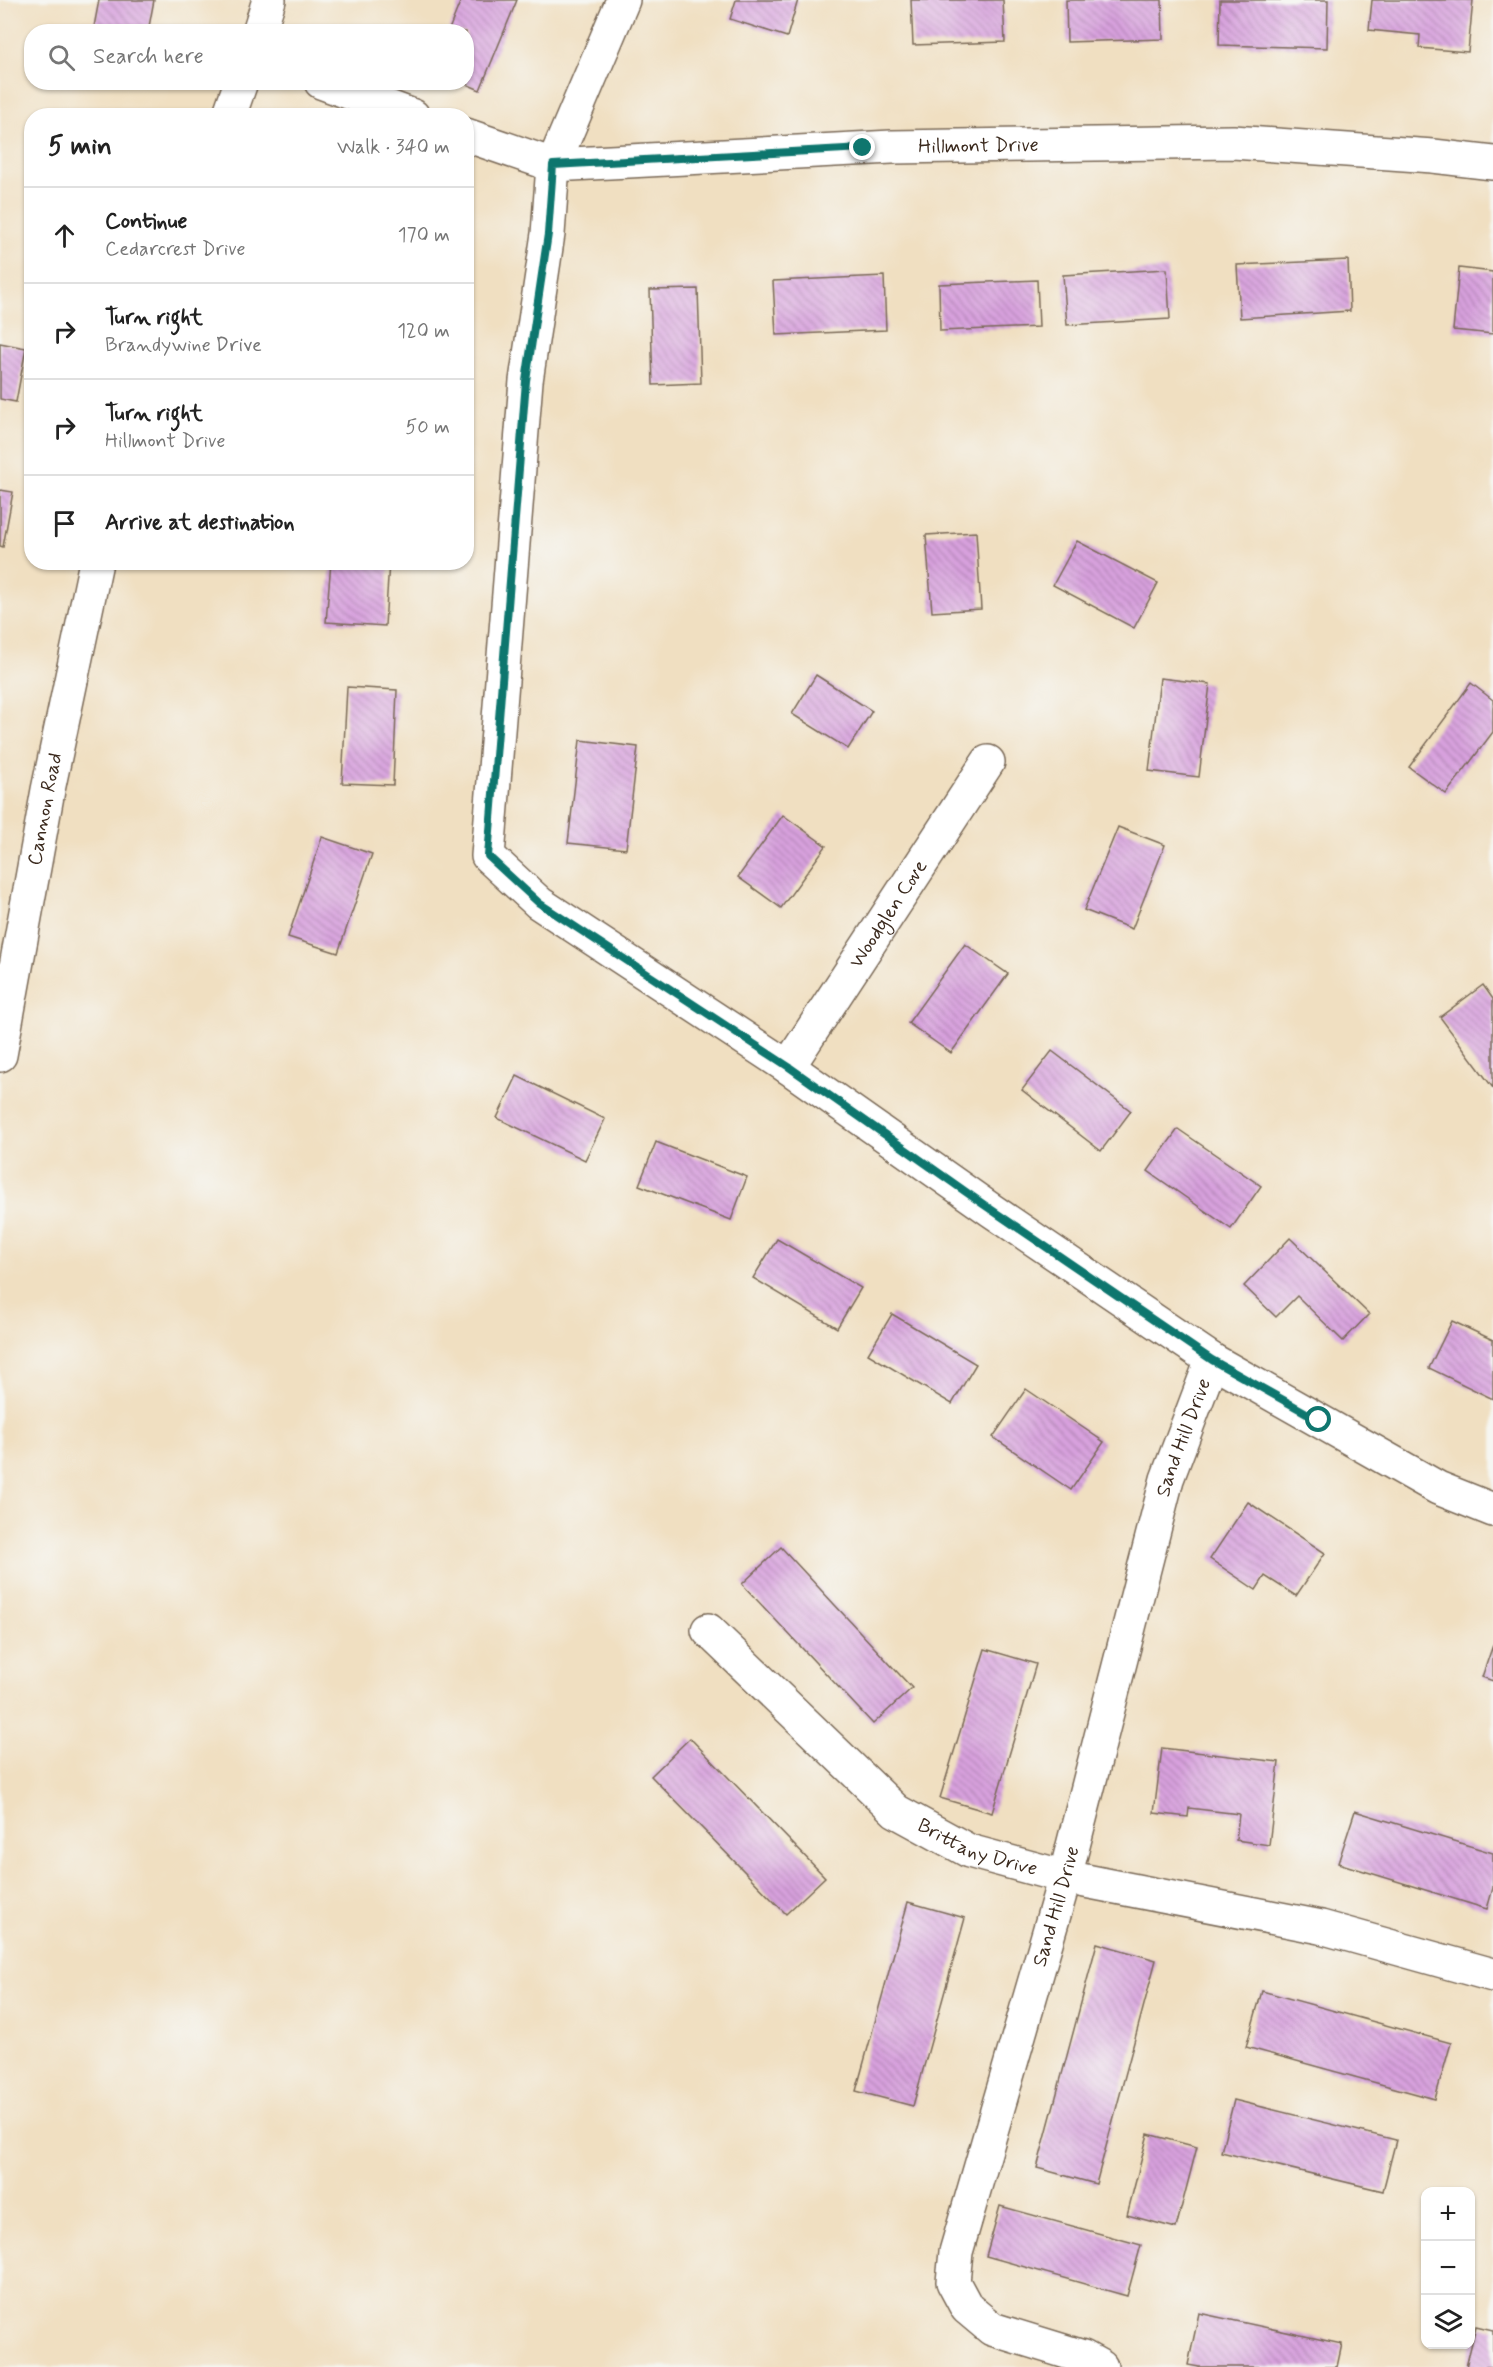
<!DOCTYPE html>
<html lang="en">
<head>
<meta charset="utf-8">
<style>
	:root { --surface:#fff; --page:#f6f6f6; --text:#222; --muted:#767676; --line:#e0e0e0 }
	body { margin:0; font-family:Mynerve,sans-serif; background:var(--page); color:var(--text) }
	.controls { position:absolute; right:18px; bottom:18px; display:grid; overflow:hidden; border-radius:12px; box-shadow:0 2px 4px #0004 }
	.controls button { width:54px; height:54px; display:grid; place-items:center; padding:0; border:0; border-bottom:2px solid var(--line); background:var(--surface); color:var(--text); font:30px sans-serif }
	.stop { position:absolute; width:18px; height:18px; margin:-14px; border:4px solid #0f766e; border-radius:50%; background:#fff }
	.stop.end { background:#0f766e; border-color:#fff; box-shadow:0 2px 6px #0008 }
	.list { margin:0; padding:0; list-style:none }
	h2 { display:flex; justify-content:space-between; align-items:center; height:78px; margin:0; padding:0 24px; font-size:26px }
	h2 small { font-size:20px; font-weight:400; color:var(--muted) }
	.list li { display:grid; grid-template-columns:39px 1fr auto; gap:18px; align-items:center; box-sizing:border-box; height:96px; padding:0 24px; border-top:2px solid var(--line) }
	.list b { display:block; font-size:22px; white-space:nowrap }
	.list p { margin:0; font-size:20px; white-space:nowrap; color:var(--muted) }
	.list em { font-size:20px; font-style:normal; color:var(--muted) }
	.icon { flex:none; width:33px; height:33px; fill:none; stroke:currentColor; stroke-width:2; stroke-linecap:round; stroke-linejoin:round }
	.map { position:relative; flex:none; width:1493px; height:2367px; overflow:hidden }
	.search { position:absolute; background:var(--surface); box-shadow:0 2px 4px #0004; left:24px; top:24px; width:450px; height:66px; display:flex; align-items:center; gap:15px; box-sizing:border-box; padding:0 21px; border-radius:24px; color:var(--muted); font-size:22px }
	.panel { position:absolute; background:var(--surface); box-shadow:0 2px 4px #0004; left:24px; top:108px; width:450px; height:462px; border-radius:24px }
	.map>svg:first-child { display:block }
</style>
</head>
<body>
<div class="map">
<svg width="1493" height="2367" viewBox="0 0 1493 2367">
	<defs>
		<pattern id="building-back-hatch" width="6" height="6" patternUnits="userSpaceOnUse" patternTransform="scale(1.5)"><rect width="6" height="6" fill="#d8a1de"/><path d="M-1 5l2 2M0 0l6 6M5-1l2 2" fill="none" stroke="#b083b3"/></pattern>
	</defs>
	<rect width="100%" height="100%" fill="#f6f6f2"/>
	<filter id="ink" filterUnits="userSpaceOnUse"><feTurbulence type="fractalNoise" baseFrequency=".0167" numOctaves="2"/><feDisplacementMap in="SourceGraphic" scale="12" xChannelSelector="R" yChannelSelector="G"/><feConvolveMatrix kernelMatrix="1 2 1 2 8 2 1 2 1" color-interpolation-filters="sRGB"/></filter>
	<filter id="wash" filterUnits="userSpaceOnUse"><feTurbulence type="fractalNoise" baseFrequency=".008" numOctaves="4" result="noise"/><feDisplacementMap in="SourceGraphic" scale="24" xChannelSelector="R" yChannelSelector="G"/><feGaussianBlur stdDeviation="1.35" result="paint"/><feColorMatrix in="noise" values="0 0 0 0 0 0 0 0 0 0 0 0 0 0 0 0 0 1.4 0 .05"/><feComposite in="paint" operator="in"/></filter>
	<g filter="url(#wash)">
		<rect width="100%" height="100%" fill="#f0dfc1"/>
		<g id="blocks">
			<g fill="url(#building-back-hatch)">
				<path d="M99 0H154L148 32H93Z"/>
				<path d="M461 0H517L480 90 466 84V32H448Z"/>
				<path d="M736 0H798L787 37 730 19Z"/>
				<path d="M911 0H1003L1005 42 913 45Z"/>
				<path d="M1066 0H1162L1163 39 1067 42Z"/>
				<path d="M1220 0H1328L1327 48 1219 45Z"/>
				<path d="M1372 0H1473L1468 52 1419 48 1420 35 1369 30Z"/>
				<path d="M1348 260 1350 311 1240 318 1237 265Z"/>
				<path d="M1459 268 1493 272V334L1453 330Z"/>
				<path d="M1167 269 1170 319 1067 325 1063 275Z"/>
				<path d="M884 276 886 330 776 335 773 281Z"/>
				<path d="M1037 280 1039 327 940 331 939 284Z"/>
				<path d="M698 289 701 383 653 385 650 290Z"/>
				<path d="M0 343 26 348 16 402 0 399Z"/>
				<path d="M0 490 13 492 3 547 0 546Z"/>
				<path d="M976 532 981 609 932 612 926 535Z"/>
				<path d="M1077 541 1158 583 1134 628 1053 585Z"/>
				<path d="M331 562H389L385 626 326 622Z"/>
				<path d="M816 675 872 711 848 749 792 714Z"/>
				<path d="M1160 678 1210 684 1199 777 1149 771Z"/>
				<path d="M1471 683 1493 700V732L1446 794 1409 767Z"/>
				<path d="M347 687 397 690 393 785 342 783Z"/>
				<path d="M580 740 638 747 626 849 568 843Z"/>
				<path d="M783 815 826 846 781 908 738 877Z"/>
				<path d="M1118 827 1165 845 1132 929 1084 910Z"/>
				<path d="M322 837 372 854 338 953 288 937Z"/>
				<path d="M965 944 1008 974 951 1053 908 1023Z"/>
				<path d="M1483 985 1493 999V1088L1440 1017Z"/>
				<path d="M1052 1051 1131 1111 1101 1151 1022 1090Z"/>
				<path d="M517 1076 605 1119 585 1160 497 1118Z"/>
				<path d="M1178 1129 1261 1186 1231 1229 1148 1171Z"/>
				<path d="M656 1142 747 1177 731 1220 639 1185Z"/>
				<path d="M1290 1238 1369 1314 1343 1341 1297 1296 1276 1317 1244 1286Z"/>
				<path d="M777 1239 861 1288 837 1328 753 1278Z"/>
				<path d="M892 1314 976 1364 952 1404 868 1354Z"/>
				<path d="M1452 1321 1493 1340V1399L1429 1368Z"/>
				<path d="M1026 1389 1104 1442 1071 1490 993 1437Z"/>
				<path d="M1248 1502 1325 1553 1296 1596 1265 1576 1256 1590 1210 1559Z"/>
				<path d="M781 1547 912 1688 873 1724 742 1584Z"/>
				<path d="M1493 1645V1681L1482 1677Z"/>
				<path d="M985 1649 1036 1664 992 1813 940 1798Z"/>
				<path d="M690 1738 825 1877 786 1914 651 1776Z"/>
				<path d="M1162 1748 1279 1762 1269 1845 1236 1840 1239 1814 1189 1808 1188 1817 1154 1813Z"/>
				<path d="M1355 1811 1493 1853V1888L1487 1909 1338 1863Z"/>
				<path d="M908 1902 965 1918 913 2106 856 2091Z"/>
				<path d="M1097 1943 1156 1960 1096 2184 1037 2168Z"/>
				<path d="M1262 1991 1451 2043 1435 2099 1246 2047Z"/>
				<path d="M1234 2100 1396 2140 1383 2191 1221 2152Z"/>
				<path d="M1148 2134 1197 2147 1176 2228 1127 2215Z"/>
				<path d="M1000 2206 1141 2245 1127 2296 986 2256Z"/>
				<path d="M1199 2313 1342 2344 1337 2367H1199L1188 2365Z"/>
				<path d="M1476 2326 1493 2330V2367H1466Z"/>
			</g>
		</g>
	</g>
	<g filter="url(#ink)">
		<use href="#blocks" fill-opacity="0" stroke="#7a6957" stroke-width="1.5"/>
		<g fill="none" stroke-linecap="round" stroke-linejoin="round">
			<g stroke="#7a6957" stroke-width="36">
				<g id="street">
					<path d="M623 0 553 165 548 234 526 381 488 856 539 903 788 1067 991 1210 1212 1360 1438 1488 1493 1510"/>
					<path d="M259 32 269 0"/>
					<path d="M321 82 413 116"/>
					<path d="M229 116 241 82"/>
					<path id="s1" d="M466 135 553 165 892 147 1233 142 1433 156 1493 163"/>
					<path id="s2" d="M0 1055 48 790 96 562"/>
					<path id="s3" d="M788 1067 988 762"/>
					<path id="s4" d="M708 1630 896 1811 969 1851 1065 1877 1321 1927 1493 1975"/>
					<path id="s5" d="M1101 2367 1083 2357 992 2329 967 2308 953 2282 956 2252 1065 1877 1167 1479 1212 1360"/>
				</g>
			</g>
			<use href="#street" stroke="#fff" stroke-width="33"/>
		</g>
	</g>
	<g fill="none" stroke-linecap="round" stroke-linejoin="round" filter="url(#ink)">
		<path stroke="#0f766e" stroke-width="8" d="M863 148 553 165 548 234 526 381 488 856 539 903 789 1067 983 1204 1212 1360 1319 1420"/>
	</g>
	<g text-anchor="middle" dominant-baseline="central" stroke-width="6" stroke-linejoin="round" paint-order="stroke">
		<g font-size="20" fill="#3b2a1e" stroke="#f6f6f2">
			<text stroke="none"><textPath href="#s1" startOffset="518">Hillmont Drive</textPath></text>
			<text stroke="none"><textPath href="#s2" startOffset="250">Cannon Road</textPath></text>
			<text stroke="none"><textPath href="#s3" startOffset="183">Woodglen Cove</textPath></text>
			<text stroke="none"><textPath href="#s5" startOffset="1054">Sand Hill Drive</textPath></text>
			<text stroke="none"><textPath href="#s4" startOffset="351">Brittany Drive</textPath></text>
			<text stroke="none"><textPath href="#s5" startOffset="568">Sand Hill Drive</textPath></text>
		</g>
	</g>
</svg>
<div class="controls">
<button>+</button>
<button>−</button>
<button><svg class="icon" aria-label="layers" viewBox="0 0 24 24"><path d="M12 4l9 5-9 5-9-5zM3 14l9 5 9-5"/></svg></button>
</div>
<div class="stop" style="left:1319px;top:1420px"></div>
<div class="stop end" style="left:863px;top:148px"></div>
<div class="search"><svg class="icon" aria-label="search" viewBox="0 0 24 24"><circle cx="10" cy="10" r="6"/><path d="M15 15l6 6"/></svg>Search here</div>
<section class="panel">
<h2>5 min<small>Walk · 340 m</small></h2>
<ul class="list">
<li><svg class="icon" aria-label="ahead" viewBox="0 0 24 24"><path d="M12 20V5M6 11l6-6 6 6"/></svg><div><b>Continue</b><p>Cedarcrest Drive</p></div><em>170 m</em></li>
<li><svg class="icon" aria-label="right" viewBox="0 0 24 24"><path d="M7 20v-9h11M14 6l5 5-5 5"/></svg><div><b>Turn right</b><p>Brandywine Drive</p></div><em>120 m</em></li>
<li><svg class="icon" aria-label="right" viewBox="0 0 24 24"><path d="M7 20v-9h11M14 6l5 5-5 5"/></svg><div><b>Turn right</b><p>Hillmont Drive</p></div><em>50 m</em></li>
<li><svg class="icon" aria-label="arrive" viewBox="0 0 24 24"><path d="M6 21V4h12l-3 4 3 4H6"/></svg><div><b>Arrive at destination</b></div></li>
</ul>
</section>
</div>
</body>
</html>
